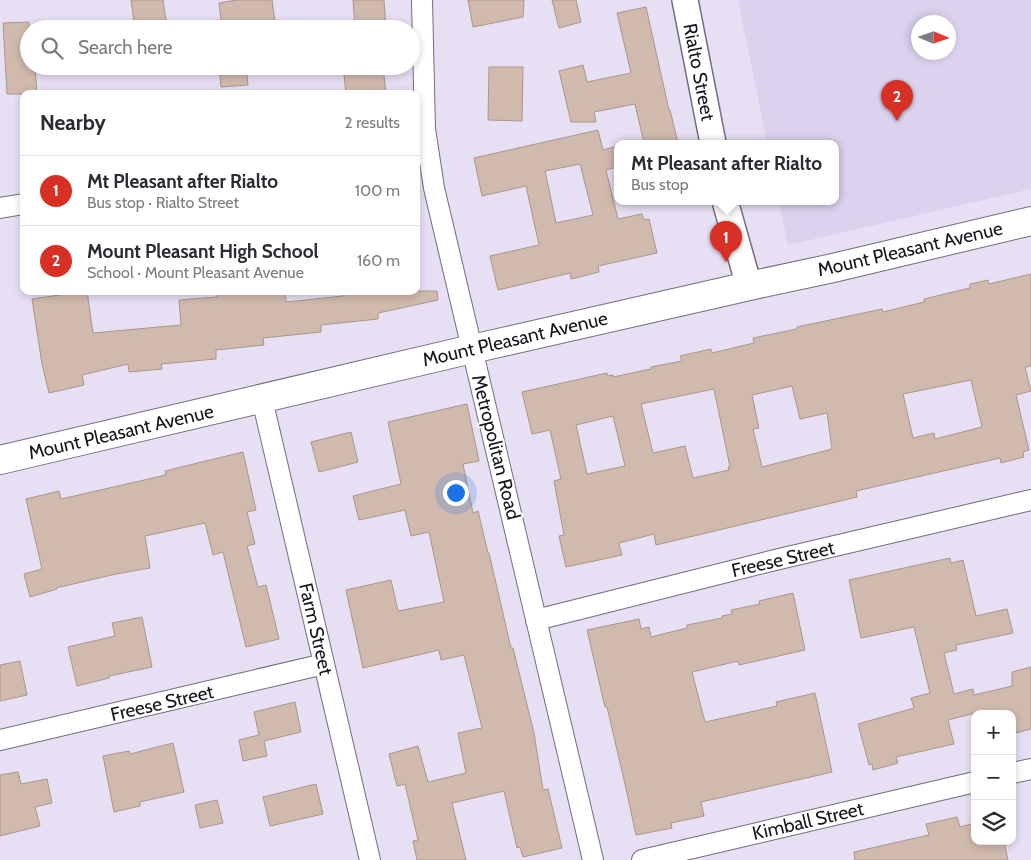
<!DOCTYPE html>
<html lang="en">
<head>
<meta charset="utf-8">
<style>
	:root { --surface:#fff; --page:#f7f7f7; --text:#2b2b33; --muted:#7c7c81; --line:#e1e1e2; --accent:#d93025 }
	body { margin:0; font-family:Cabin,sans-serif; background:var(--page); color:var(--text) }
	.controls { position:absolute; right:15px; bottom:15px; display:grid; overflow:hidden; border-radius:10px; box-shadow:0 2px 8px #0003 }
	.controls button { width:45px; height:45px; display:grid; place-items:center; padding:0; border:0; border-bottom:1px solid var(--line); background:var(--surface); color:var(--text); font:25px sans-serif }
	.compass { position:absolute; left:911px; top:15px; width:45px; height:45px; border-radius:50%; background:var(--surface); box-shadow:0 2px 8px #0003; rotate:92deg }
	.you { position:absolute; left:455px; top:492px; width:18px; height:18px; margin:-12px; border:4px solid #fff; border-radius:50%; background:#1a73e8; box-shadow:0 0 0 8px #1a73e833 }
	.badge { display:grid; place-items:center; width:32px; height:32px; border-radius:50%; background:var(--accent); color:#fff; font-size:16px; font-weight:700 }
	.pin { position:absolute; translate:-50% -41px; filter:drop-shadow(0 1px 2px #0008) }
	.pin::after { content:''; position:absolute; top:26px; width:18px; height:15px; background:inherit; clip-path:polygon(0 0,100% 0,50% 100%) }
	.popup { position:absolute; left:614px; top:140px; width:225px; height:65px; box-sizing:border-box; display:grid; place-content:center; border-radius:10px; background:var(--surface); filter:drop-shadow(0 1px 4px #0005); font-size:16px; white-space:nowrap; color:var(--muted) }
	.popup b { font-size:19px; color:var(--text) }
	.popup::after { content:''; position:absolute; left:50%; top:100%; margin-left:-10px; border:10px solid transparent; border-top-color:var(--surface) }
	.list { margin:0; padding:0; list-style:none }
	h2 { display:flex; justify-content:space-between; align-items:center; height:65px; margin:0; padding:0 20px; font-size:21px }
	h2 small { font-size:16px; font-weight:400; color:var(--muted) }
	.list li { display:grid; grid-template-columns:32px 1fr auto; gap:15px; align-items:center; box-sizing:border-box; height:70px; padding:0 20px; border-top:1px solid var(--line) }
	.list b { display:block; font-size:19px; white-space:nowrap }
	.list p { margin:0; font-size:16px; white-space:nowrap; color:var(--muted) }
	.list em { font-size:16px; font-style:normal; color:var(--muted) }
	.icon { flex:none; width:28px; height:28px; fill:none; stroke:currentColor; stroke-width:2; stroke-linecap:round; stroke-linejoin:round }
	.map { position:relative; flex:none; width:1031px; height:860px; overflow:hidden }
	.search { position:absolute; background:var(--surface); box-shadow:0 2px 8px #0003; left:20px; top:20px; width:400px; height:55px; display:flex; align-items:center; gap:12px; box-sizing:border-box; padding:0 18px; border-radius:28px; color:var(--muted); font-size:19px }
	.panel { position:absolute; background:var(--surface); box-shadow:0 2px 8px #0003; left:20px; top:90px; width:400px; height:205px; border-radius:10px }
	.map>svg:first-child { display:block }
</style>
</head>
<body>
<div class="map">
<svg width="1031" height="860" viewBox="0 0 1031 860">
	<rect width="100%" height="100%" fill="#e7dff4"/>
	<path fill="#dcd2ee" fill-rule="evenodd" d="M738 0H1031V189L788 245 779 201H835V143H767ZM918 22H948V52H918Z"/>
	<g fill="#d0baae" stroke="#aa9589" fill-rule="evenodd">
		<path d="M131 0H163L167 28 135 29Z"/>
		<path d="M237 0H272L276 29H222L219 3Z"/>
		<path d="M353 0H384L386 29H355Z"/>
		<path d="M468 0H524L523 17 473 27Z"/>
		<path d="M552 0H576L581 22 559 28Z"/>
		<path d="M646 7 669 110H670L678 143H644L635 104 594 112 596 122H571L559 71 583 65 587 82 631 73 617 13Z"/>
		<path d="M29 22V66H35L37 94H7L3 23Z"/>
		<path d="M219 66H246L248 85 221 87Z"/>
		<path d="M343 66H383L386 94H346Z"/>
		<path d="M489 67H523L522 121 488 120Z"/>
		<path d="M598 130 603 150 617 146V167L606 170 618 219 642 214 644 220 649 219 657 253 598 266 599 272 571 279 570 273 498 290 490 256 539 245 526 186 482 196 474 158ZM580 164 593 215 556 223 545 171Z"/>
		<path d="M1031 274V366L1025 367 1031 391 1016 395 1029 450 1023 452 1024 457 1001 463 1000 458 856 491 857 497 656 545 654 534 619 543 622 555 566 567 559 536 564 535 554 481 561 479 550 430 532 434 522 392 607 373 608 376 613 375V377L651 369V367L682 361 680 356 711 349 712 353 754 343 753 338 797 329V327L882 309 883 312 924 302V299L970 288V284L988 280 989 284ZM971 380 982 427 935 439 934 433 913 438 903 394ZM792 386 800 419 827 413 832 449 762 467 753 429 759 428 752 395ZM714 389 730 467H728L729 470 693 478 685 446 653 453 641 404ZM613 416 625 466 587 474 576 425Z"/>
		<path d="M87 291 93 333 181 325 179 300 217 297V291H285L286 302 343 296 342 291H437L438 300 378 313V319L321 325V332L263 338 264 345 216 350V359L161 364 162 369 129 372 128 364 82 375 84 385 49 393 42 364 32 299Z"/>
		<path d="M467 404 479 461 463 464 473 513 478 511 488 553H489L511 648H513L534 733 543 790 548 789 562 848 523 857 520 847 517 848 504 791 452 803 466 860H417L413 841 418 840 405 784 397 786 389 754 418 746 428 782 466 773 458 733 482 728 464 655 441 660 439 650 363 668 346 590 391 580 398 611 444 602 429 532 411 536 405 510 359 520 353 496 401 484 388 422Z"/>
		<path d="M351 432 358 462 319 472 311 442Z"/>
		<path d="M243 452 256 510 247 512 255 544 247 546 258 587 266 585 279 639 246 647 223 552 213 555 205 523 145 536 150 568 116 574 56 588 57 589 30 597 24 574 42 569 26 499 59 491 61 499 166 475 165 471Z"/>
		<path d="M950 558 951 563 963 560 976 616 1007 609 1013 633 956 645 957 650 944 653 954 694 973 689 974 695 1012 686V672L1031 667V729L1012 734V714H971L948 720 954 744 896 757 898 763 873 770 872 764 869 765 858 724 914 708 911 698 930 693 914 627 861 638 849 580Z"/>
		<path d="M793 593 805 650 739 665 738 661 692 672 705 722 777 706 776 702 815 693 832 772 701 802 704 816 671 823 672 828 636 835 625 784 607 707H605L587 630 639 619 641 629 649 627 651 637 687 628V625L722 618V616L732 614 731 610 760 604 759 601Z"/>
		<path d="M142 617 152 667 109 676V678L77 686 68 647 115 636 112 623Z"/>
		<path d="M20 661 27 695 0 701V665Z"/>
		<path d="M295 702 301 732 264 741 267 756 243 761 239 740 259 735 254 712Z"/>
		<path d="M173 743 184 792 140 802V806L114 812 103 756 129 751 130 754Z"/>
		<path d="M18 772 21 784 47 779 52 803 35 807 40 826 0 836V775Z"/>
		<path d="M316 784 323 814 270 826 263 797Z"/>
		<path d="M217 800 223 823 200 828 195 805Z"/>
		<path d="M957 817 960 827 975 823V841H1004L1008 860H855L854 852 929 835 926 824Z"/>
	</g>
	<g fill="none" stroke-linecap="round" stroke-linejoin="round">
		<g stroke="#736c7e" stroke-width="22">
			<g id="minor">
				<path d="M422 0 425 129 434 188 593 860"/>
				<path d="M0 208 24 204"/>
				<path d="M262 399 370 860"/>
				<path d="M536 620 775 560 1031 500"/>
				<path d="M0 740 324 664"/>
				<path d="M1012 773 1031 769"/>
				<path d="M642 860 975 782"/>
			</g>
		</g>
		<g stroke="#736c7e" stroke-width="28">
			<g id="tertiary">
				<path d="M685 0 713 143"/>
				<path d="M725 201 749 286"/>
			</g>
		</g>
		<g stroke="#736c7e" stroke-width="30">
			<path id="secondary" d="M0 460 472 349 749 286 833 268 1031 221"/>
		</g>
		<use href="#minor" stroke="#fff" stroke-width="20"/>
		<use href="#tertiary" stroke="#fff" stroke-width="25"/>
		<use href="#secondary" stroke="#fff" stroke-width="28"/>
	</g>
	<g text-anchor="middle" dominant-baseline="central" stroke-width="4" stroke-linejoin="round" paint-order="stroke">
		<g font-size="19" fill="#17151c" stroke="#fff">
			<text transform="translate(699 72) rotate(79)">Rialto Street</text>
			<text transform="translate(910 249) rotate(-13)">Mount Pleasant Avenue</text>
			<text transform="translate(515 339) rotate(-13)">Mount Pleasant Avenue</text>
			<text transform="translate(121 432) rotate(-13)">Mount Pleasant Avenue</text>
			<text transform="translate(496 447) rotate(76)">Metropolitan Road</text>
			<text transform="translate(783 559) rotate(-13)">Freese Street</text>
			<text transform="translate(316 629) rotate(77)">Farm Street</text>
			<text transform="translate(162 703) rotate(-13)">Freese Street</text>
			<text transform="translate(808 821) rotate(-13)">Kimball Street</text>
		</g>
	</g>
</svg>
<div class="controls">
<button>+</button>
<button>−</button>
<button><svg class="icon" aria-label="layers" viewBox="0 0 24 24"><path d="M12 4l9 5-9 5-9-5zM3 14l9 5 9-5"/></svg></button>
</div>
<svg class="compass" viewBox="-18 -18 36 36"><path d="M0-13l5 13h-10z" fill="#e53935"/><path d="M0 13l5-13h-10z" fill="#7c7c81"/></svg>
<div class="you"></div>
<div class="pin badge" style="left:726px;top:262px">1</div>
<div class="popup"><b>Mt Pleasant after Rialto</b>Bus stop</div>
<div class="pin badge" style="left:897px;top:121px">2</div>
<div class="search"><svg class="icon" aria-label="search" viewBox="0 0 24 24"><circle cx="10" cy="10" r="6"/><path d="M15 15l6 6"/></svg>Search here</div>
<section class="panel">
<h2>Nearby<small>2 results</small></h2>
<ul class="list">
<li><span class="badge">1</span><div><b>Mt Pleasant after Rialto</b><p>Bus stop · Rialto Street</p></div><em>100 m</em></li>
<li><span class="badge">2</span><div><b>Mount Pleasant High School</b><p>School · Mount Pleasant Avenue</p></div><em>160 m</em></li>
</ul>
</section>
</div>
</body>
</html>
